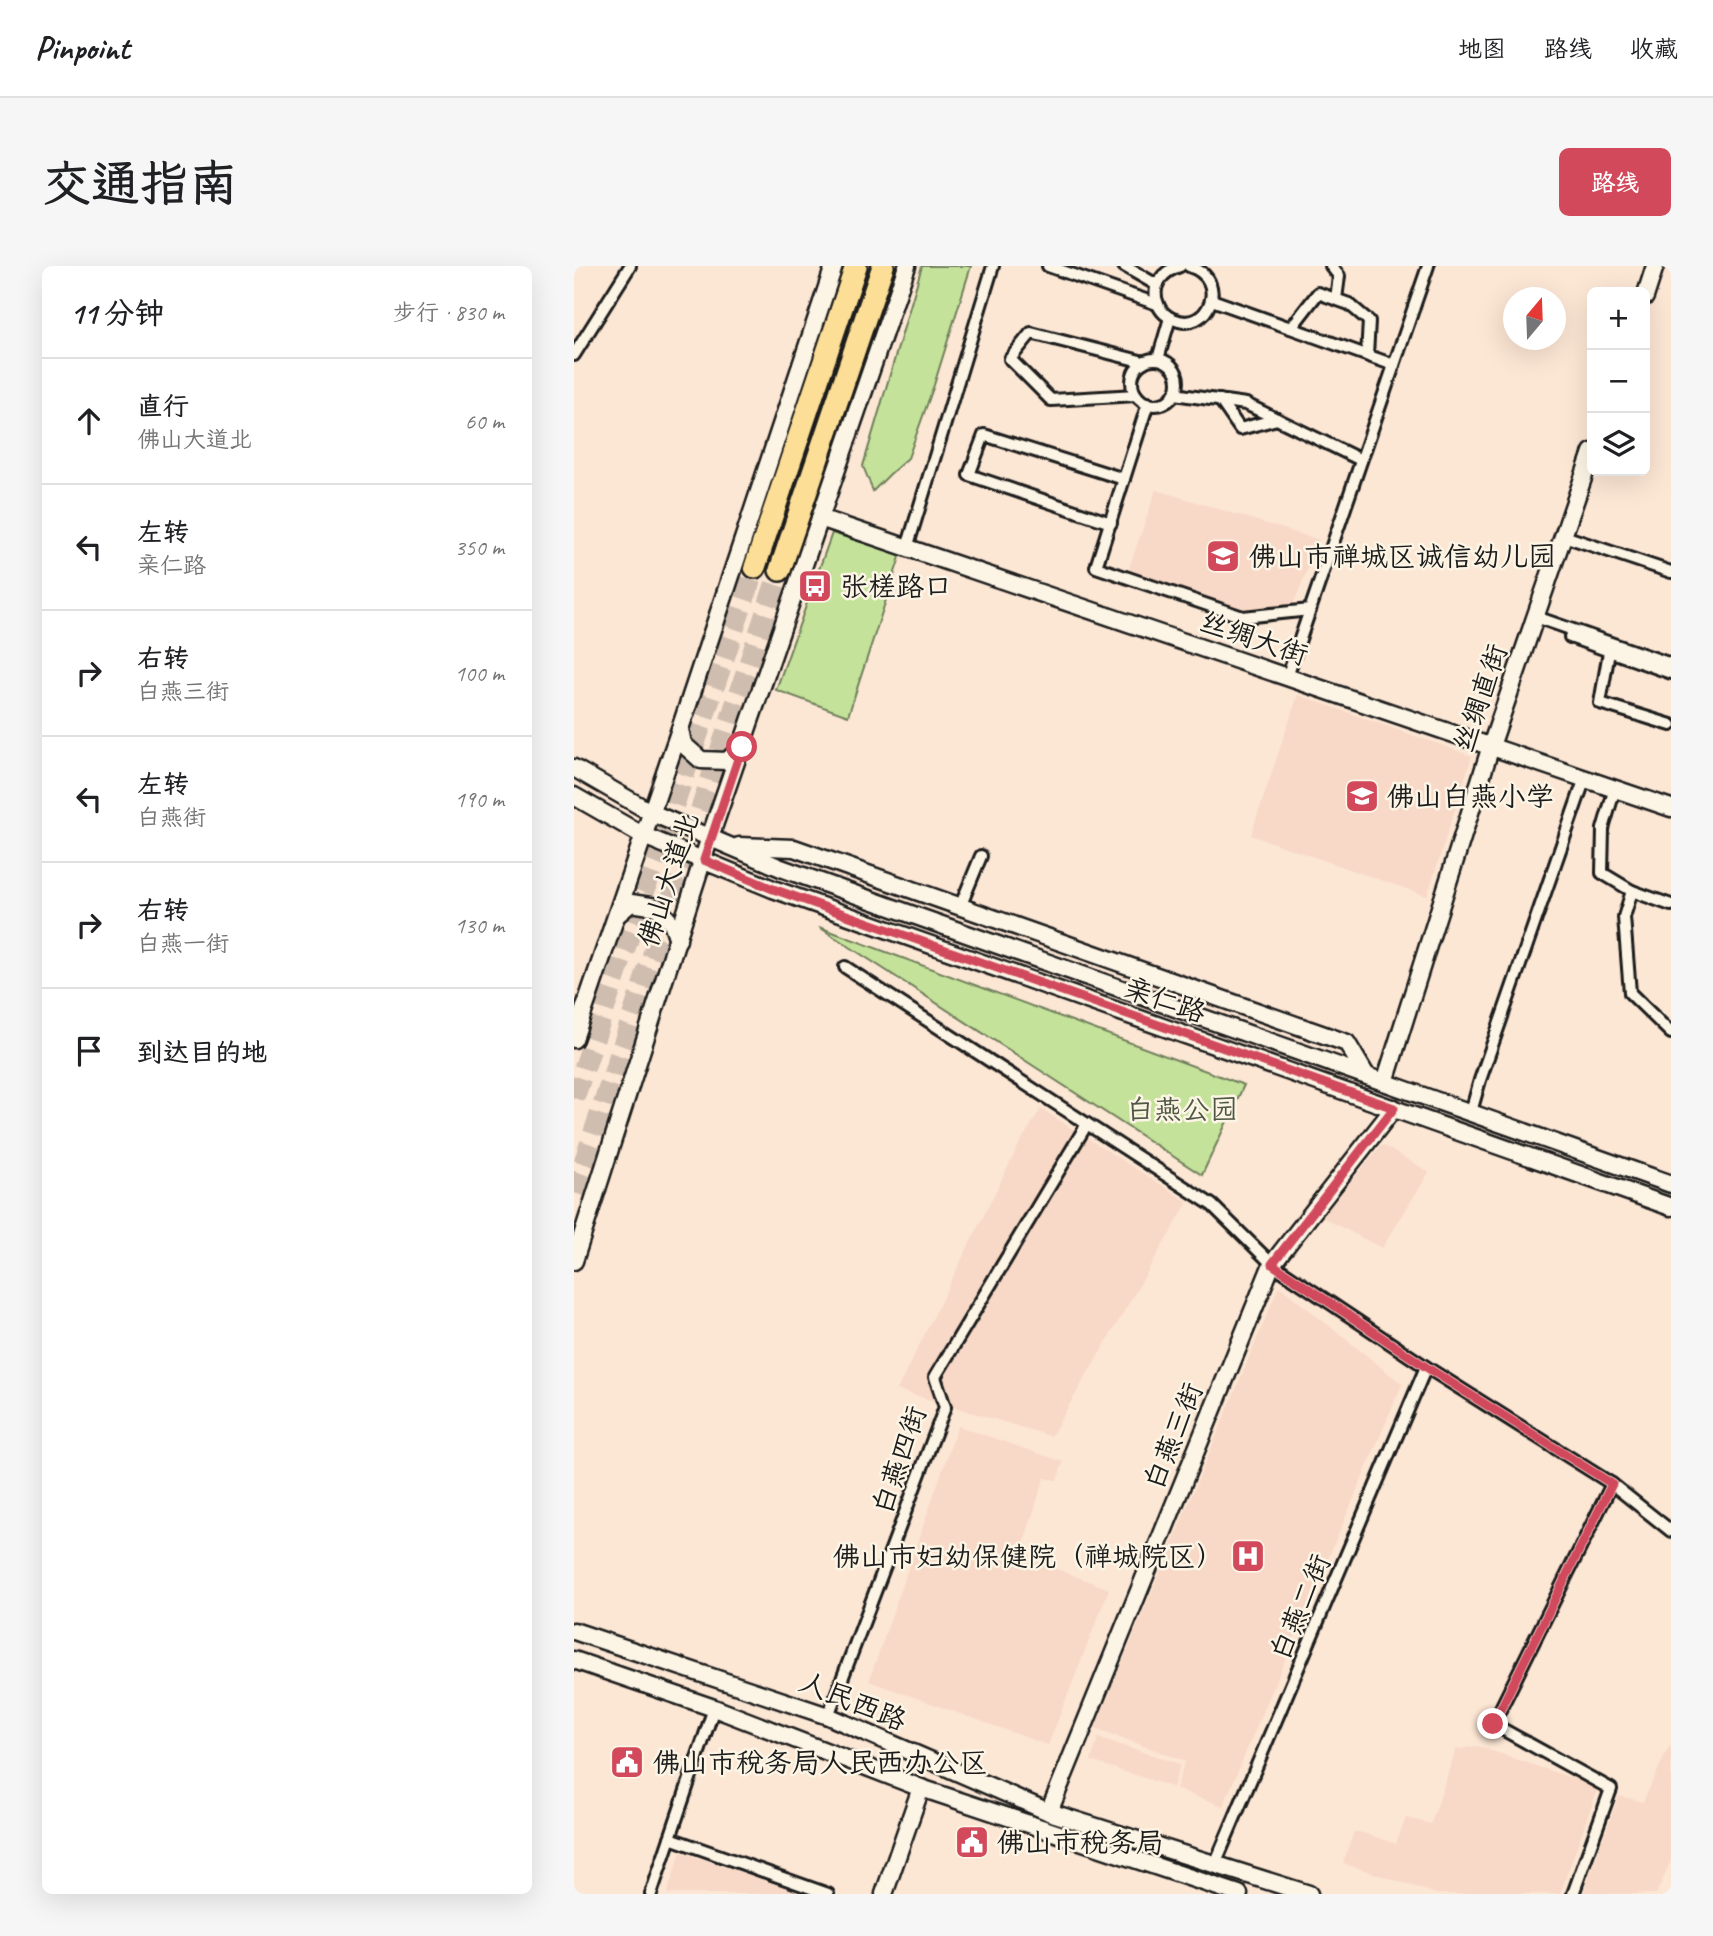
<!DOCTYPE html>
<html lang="zh">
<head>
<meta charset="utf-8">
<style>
	:root { --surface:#fff; --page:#f6f6f6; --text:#202124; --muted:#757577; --line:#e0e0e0; --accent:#d1495b }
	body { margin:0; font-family:Caveat,"LXGW WenKai TC",sans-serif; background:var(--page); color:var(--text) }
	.controls { position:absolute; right:21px; top:21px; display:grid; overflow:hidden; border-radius:10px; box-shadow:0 7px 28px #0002 }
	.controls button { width:63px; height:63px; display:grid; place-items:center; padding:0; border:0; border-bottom:2px solid var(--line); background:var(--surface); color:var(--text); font:35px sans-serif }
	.compass { position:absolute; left:929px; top:21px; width:63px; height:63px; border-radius:50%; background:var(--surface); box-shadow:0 7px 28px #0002; rotate:19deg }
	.stop { position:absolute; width:21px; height:21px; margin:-16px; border:5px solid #d1495b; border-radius:50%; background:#fff }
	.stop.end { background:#d1495b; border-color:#fff; box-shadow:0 2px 7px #0008 }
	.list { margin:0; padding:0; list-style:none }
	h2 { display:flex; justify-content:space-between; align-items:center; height:91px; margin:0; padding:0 28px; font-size:30px }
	h2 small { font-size:23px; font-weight:400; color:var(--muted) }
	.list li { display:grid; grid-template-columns:46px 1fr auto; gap:21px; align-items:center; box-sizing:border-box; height:126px; padding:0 28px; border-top:2px solid var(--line) }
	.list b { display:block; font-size:26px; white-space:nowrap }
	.list p { margin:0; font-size:23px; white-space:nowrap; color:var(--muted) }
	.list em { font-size:23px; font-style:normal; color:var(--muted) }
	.icon { flex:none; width:38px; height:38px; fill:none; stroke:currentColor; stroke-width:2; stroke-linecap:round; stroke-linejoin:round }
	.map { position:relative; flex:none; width:1097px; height:1628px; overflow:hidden; border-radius:10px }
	header { display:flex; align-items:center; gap:42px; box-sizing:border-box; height:98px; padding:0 35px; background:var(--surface); border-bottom:2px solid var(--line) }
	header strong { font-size:33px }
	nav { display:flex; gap:38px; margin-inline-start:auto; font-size:24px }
	.intro { display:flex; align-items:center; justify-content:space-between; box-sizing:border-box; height:168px; padding:0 42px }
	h1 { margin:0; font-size:49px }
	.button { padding:18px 32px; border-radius:10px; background:var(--accent); color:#fff; font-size:24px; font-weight:700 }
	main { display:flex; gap:42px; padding:0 42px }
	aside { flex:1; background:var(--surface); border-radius:10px; box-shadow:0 7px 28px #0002 }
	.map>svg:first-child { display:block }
</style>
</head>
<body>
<header>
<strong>Pinpoint</strong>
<nav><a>地图</a><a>路线</a><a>收藏</a></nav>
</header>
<div class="intro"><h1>交通指南</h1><a class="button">路线</a></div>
<main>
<aside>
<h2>11 分钟<small>步行 · 830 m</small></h2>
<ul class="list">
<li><svg class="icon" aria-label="ahead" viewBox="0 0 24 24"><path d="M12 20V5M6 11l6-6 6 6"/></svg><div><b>直行</b><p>佛山大道北</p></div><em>60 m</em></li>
<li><svg class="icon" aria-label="left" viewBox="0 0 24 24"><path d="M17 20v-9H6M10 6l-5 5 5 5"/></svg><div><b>左转</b><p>亲仁路</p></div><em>350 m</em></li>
<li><svg class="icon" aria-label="right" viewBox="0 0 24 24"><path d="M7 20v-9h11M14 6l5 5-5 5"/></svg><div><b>右转</b><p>白燕三街</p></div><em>100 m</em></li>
<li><svg class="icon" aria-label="left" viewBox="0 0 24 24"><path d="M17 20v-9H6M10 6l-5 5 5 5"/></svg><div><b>左转</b><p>白燕街</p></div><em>190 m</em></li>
<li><svg class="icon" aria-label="right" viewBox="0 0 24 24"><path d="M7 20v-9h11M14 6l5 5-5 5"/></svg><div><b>右转</b><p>白燕一街</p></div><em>130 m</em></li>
<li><svg class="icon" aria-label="arrive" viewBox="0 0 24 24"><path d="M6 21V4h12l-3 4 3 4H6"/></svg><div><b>到达目的地</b></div></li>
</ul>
</aside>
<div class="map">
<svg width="1097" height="1628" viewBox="0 0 1097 1628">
	<rect width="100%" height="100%" fill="#fce6d4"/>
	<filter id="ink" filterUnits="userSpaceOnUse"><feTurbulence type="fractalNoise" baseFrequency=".0143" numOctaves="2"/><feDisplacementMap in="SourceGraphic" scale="14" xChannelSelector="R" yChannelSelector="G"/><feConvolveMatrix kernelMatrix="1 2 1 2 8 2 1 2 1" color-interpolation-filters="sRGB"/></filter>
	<g filter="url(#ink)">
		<g fill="#f8d8c6">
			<path d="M582 224 745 274 719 339 670 346 554 306Z"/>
			<path d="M724 429 898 490 853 630 677 569Z"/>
			<path d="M467 843 614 936 477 1170 323 1124 446 877Z"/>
			<path d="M808 879 855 906 808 982 748 951Z"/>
			<path d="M705 1020 828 1118 649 1540 602 1523 611 1495 521 1462Z"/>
			<path d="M384 1160 489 1196 483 1214 470 1212 446 1289 535 1323 474 1479 295 1415Z"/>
			<path d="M524 1472 606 1498 599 1521 517 1495Z"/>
			<path d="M903 1480 1024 1521 986 1628H863L769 1597 780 1566H785L822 1578 832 1552 857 1558 882 1484Z"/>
			<path d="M1095 1481 1097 1482V1594L1082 1628H1009L1045 1530 1069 1536Z"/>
			<path d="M107 1586 229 1628H93Z"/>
		</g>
		<g fill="#c4e29a" stroke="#707f5b" stroke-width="2">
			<path d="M348 0H397L360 119 334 192 316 208 299 225 289 200Z"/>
			<path d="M258 267 327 288 274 450 202 424Z"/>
			<path d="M245 661 670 819 628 909Z"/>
		</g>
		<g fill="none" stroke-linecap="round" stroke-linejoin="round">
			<g stroke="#cfbeaf" stroke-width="21" stroke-dasharray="21 10" stroke-linecap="butt">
				<path d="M0 832 181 301"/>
				<path d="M0 927 206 304"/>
			</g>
			<g stroke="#1c1c1c" stroke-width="16">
				<g id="street">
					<path d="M474 0 583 38"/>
					<path d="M550 0 583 19"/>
					<path d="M606 0C589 5 576 20 584 38 586 45 593 51 599 53 634 69 657 13 615 0"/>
					<path d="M757 0 765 10 762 33"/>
					<path d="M638 34 820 99"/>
					<path d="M717 62 744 27 775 38 795 55 793 89"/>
					<path d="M0 89 56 0"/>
					<path d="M584 93 596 52"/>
					<circle cx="581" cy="116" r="23"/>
					<path d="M600 128 672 138 787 194"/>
					<path d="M562 129 477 134 436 93 457 67 570 96"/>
					<path d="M646 134 666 163 703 153"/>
					<path d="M574 137 522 301 669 351 736 344"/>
					<path d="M537 257 395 209 410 169 550 213"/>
					<path d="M990 270 1097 306"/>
					<path d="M333 282 419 0"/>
					<path d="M962 351 1097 398"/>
					<path d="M996 371 1097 407"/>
					<path d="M1035 386 1026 437 1097 459"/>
					<path d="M713 411 854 0"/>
					<path d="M1041 522 1029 563 1028 607 1058 625 1050 651 1056 727 1097 767"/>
					<path d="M1058 625 1097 639"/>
					<path d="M386 641 407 590"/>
					<path d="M271 701 638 939 698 998 852 1101 1038 1218 1097 1265"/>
					<path d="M897 846 906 814 1011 512"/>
					<path d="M254 1450 371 1141 361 1111 513 858"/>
					<path d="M96 1572 254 1628"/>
					<path d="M641 1598 852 1101"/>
					<path d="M77 1628 140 1442"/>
					<path d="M999 1628 1037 1523 919 1458 1038 1218"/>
				</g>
			</g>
			<g stroke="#1c1c1c" stroke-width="21">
				<g id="secondary">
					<path d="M1071 31 1081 0"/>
					<path d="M246 252 1097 542"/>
					<path d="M106 463 109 478 127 494 153 495 167 482"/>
					<path d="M0 502 78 547 207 602 1097 918"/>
					<path d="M0 530 70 570 199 623 1097 941"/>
					<path d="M165 580 220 582 773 777 792 809"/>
					<path d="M43 649 57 637 83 641 99 659 104 674"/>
					<path d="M0 773 106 463 260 0"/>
					<path d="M811 816 917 480 1018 186"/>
					<path d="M0 995 136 571 333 0"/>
					<path d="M0 1365 254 1450 475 1546 735 1628"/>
					<path d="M0 1394 140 1442 347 1522 665 1628"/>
					<path d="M475 1546 698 998 820 842"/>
					<path d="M310 1628 347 1522"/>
				</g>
			</g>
			<g stroke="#1c1c1c" stroke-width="26">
				<g id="highway">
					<path d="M181 301 282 0"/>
					<path d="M206 304 309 0"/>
				</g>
			</g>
			<use href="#street" stroke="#fcf5e5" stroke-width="10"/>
			<use href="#secondary" stroke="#fcf5e5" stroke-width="16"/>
			<use href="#highway" stroke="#fcde96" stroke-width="21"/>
		</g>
	</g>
	<g fill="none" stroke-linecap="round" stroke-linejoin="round" filter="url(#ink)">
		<path stroke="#d1495b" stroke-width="9" d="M168 481 130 594 199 623 820 842 698 998 852 1101 1038 1218 919 1458"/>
	</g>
	<defs>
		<g id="school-square" transform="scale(1.75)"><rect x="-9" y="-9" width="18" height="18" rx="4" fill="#d1495b" stroke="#fcf5e5"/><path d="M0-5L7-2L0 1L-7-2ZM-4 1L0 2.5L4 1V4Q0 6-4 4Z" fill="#fff"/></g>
		<g id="bus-square" transform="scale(1.75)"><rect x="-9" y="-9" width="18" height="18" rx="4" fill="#d1495b" stroke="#fcf5e5"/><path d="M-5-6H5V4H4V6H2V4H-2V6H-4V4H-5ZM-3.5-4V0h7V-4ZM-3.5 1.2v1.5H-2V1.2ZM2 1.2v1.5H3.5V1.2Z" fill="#fff"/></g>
		<g id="hospital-square" transform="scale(1.75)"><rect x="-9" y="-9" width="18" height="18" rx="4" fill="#d1495b" stroke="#fcf5e5"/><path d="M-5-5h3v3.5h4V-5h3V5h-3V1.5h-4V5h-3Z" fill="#fff"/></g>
		<g id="civic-square" transform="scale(1.75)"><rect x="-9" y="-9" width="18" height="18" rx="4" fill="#d1495b" stroke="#fcf5e5"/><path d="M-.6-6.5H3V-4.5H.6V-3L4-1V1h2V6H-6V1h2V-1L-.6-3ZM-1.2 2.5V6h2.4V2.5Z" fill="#fff"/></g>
	</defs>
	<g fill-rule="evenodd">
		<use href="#school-square" x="649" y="290"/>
		<use href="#bus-square" x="241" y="320"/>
		<use href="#school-square" x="788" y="530"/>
		<use href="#hospital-square" x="674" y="1290"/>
		<use href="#civic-square" x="53" y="1496"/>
		<use href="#civic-square" x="398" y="1576"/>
	</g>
	<g text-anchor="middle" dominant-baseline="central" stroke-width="5" stroke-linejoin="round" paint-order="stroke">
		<g font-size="28" fill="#1c1c1c" stroke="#fcf5e5" text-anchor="start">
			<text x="674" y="290">佛山市禅城区诚信幼儿园</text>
			<text x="266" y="320">张槎路口</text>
			<text x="812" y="530">佛山白燕小学</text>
			<text x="650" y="1290" text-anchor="end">佛山市妇幼保健院（禅城院区）</text>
			<text x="78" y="1496">佛山市税务局人民西办公区</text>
			<text x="422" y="1576">佛山市税务局</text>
		</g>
		<g font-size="28" fill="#1c1c1c" stroke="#fcf5e5">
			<text transform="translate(680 372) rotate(19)">丝绸大街</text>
			<text transform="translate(906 432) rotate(-71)">丝绸直街</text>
			<text transform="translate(94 614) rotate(-72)">佛山大道北</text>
			<text transform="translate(591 734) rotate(19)">亲仁路</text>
			<text transform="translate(599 1170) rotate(-68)">白燕三街</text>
			<text transform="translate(325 1194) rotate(-71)">白燕四街</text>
			<text transform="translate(726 1341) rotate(-67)">白燕二街</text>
			<text transform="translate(279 1435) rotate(22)">人民西路</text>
		</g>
		<g font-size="28" fill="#4e5742" stroke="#fcf5e5">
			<text x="608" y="843">白燕公园</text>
		</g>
	</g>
</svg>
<div class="controls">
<button>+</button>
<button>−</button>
<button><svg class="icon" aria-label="layers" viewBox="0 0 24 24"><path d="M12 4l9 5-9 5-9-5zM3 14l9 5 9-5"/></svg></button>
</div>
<svg class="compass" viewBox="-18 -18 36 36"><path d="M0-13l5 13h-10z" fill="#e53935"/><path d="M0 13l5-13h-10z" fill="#757577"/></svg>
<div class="stop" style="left:168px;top:481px"></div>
<div class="stop end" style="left:919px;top:1458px"></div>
</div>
</main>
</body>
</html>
